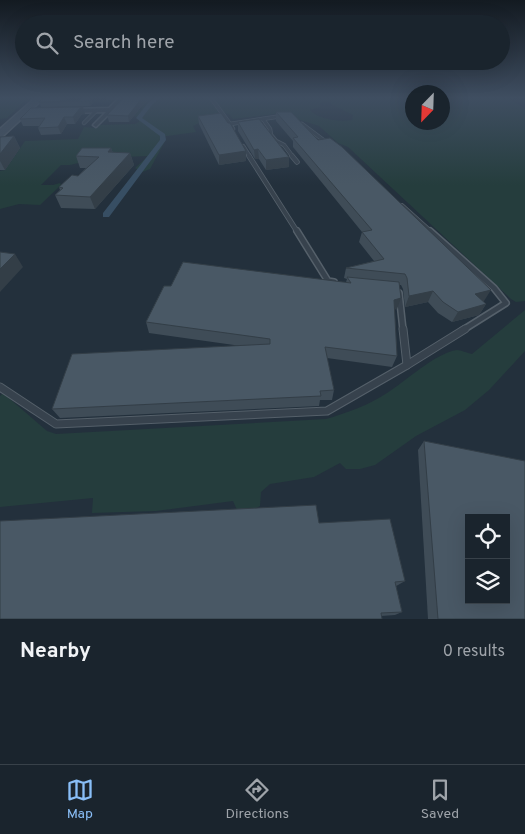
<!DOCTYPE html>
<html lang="en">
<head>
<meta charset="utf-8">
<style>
	:root { --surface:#1a242d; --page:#232c35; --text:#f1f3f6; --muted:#9fa4aa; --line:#384149; --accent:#89bef7 }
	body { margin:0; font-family:Overpass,sans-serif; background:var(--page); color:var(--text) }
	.controls { position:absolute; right:15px; bottom:15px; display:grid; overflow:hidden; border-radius:0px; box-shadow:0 5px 20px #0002 }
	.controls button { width:45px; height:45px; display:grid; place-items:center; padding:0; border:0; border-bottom:1px solid var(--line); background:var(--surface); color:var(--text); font:25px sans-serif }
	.compass { position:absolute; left:405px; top:85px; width:45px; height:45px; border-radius:50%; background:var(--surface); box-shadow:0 5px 20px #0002; rotate:203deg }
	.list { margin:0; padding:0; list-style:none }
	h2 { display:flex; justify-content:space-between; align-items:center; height:65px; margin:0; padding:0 20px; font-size:21px }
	h2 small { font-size:16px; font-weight:400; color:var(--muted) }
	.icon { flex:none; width:28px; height:28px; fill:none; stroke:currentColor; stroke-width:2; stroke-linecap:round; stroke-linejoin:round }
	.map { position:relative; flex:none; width:525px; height:619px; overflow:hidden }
	.search { position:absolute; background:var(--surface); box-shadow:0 5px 20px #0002; left:15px; right:15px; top:15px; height:55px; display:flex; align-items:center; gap:12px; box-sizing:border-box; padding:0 18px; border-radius:28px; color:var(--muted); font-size:19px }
	.sheet { height:145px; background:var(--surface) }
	nav { display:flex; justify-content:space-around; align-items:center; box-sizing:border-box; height:70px; border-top:1px solid var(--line); background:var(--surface); font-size:14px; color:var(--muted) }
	nav a { display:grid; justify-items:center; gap:2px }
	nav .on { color:var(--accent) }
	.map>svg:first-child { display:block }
</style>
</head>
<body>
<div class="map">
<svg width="525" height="619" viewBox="0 0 525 619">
	<rect width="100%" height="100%" fill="#23303c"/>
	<g fill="#253d3d" fill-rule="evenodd">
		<path d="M0 98H28L7 118 0 119Z"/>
		<path d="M153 98H209L219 113 193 126 196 132 160 137 164 143 150 169 142 172 135 168 148 156 99 158 70 165H61L41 185H53L60 183 61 185 40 205 19 204 0 209V171L5 170 25 141 78 139 84 127 97 128 100 125 135 124 139 122 138 117 132 116 136 111 142 109 140 104 143 100H150Z"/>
		<path d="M211 98H412V122H442L443 98H508L525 109V301L516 302 511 299 348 147 338 143 319 126 297 119 283 113 233 119 229 114 220 113ZM330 100 331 104 353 115 352 120C340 122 319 120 310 110L320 107V103Z"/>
		<path d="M525 310V351L489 390 465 410 416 436 375 465 360 469H346L340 463 314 477 270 484 261 492 260 506 249 512 237 510 233 501 156 511 92 513 93 498 0 507V396L3 393 47 431 56 434 326 419C347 413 369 405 387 393 405 382 435 353 457 350 461 350 467 353 472 354Z"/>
	</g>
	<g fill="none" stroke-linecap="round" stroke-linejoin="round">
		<path fill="#374e63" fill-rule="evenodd" d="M154 98H160L152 105 142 118 165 134 166 140 109 217H103V213L160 140V136L136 118 148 103Z"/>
		<g stroke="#55606a" stroke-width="4.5">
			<g id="lane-far3">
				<path d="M211 98 230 124"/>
				<path d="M263 119 270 129 271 135 276 141 284 145 293 157"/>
				<path d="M84 123 97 110"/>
				<path d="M302 124 326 142"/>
				<path d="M233 129 230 124 282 116"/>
				<path d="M243 146 250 157"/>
			</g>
		</g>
		<g stroke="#55606a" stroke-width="5.5">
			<g id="lane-far2">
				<path d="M249 156 298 233"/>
				<path d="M292 156 297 162"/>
				<path d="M402 206 432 233"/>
			</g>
		</g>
		<g stroke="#55606a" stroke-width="8">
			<g id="lane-far1">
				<path d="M297 231 328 281 334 282"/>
				<path d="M430 231 494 288 506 303 463 330"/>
				<path d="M399 293 403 330"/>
			</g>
		</g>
		<g stroke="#55606a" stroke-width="9">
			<g id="lane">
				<path d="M407 365 465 329"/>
				<path d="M0 387 56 424 327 411 407 365 403 329"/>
			</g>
		</g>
		<g stroke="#55606a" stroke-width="3">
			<path id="street" d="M119 98H125L96 127 93 125 106 112 70 113 67 111 70 109 109 108Z"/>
		</g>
		<g stroke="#55606a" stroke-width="3">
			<path id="secondary" d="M35 98H44L3 136 0 137V129Z"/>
		</g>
		<use href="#lane-far3" stroke="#37424d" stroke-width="3"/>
		<use href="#lane-far2" stroke="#37424d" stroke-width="4"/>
		<use href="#lane-far1" stroke="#37424d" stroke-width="5"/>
		<use href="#lane" stroke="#37424d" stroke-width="7"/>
		<use href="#street" fill="#37424d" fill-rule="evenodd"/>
		<use href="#secondary" fill="#45525f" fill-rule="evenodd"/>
	</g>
	<g fill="#3f4c57">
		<path d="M43 98H68L66 101H79L82 98 93 103 90 106 41 107 39 102Z"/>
		<path d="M106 98H116L115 100H107Z"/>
		<path d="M123 98H151L141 107 129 122H109L107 115Z"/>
		<path d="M83 107 85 114H82L75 124H67L61 134 41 135 38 128 40 126H23L20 119Z"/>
		<path d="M276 112 318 140 484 301H483L486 304 479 315 452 322 438 313 428 302 405 307 403 289 401 285H399L397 309H394L397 356 392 367 327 358 334 390 332 400H320L319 406 60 418 52 409 241 346 149 333 146 322 171 286 346 282 347 279 344 278 346 268 374 261 359 242 362 232 293 147V141L276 121Z"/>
		<path d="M198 116 246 161 219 165 199 124Z"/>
		<path d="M238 122 289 157V167L266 170 259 159H255L238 131Z"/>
		<path d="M14 136 20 148 5 170H0V137Z"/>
		<path d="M111 148 113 153H130L134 165 95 209 61 208 55 195 60 190 59 187 78 176 86 168H80L76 156Z"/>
		<path d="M424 441 525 619H428L418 450Z"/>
		<path d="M319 523 405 581 398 585 396 586 402 612 395 615 381 616Z"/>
	</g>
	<g fill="#333e47">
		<path d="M62 98H68L65 102H60Z"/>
		<path d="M91 98 93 103 90 106 89 101Z"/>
		<path d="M142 98H151L141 107 129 122 128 116Z"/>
		<path d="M83 107 85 114H82L75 124 73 117 80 108Z"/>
		<path d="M64 117 67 124 61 134 58 127Z"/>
		<path d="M14 136 20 148 5 170 0 161V154Z"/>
		<path d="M111 148 115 159 108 152Z"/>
		<path d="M258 149 259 159H255L254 150Z"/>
		<path d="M246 151V161L219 165V155Z"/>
		<path d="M130 153 134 165 95 209 90 197Z"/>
		<path d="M289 157V167L266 170V160Z"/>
		<path d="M15 254 23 267 0 292V269Z"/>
		<path d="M491 290 484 301 469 305 475 294Z"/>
		<path d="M433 291 428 302 405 307 409 296Z"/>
		<path d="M401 298 397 309 390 311 394 300Z"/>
		<path d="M486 304 479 315 452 322 458 312Z"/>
	</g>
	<g fill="#495865" stroke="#333e47" fill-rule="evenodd">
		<path d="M43 98H62L60 101H79L82 98H91L89 101 39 102Z"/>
		<path d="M123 98H142L128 116 107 115Z"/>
		<path d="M83 107 80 108 73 117H64L58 127 38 128 45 118 20 119 31 108Z"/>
		<path d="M276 112H291L318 140 330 138 342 147 491 290 475 294 486 304 458 312 443 302 433 291 409 296 407 278 405 274 346 268 384 259 362 232 372 230 293 138 298 137Z"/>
		<path d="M221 113 228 123H230L246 151 219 155 198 116Z"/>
		<path d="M259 119 289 157 266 160 258 149 254 150 238 122Z"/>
		<path d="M14 136 0 154V137Z"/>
		<path d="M82 148H111L108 152 130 153 90 197 55 195 63 188 59 187 72 175 78 176 99 157 76 156Z"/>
		<path d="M0 252 15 254 0 269Z"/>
		<path d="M183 262 351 283 347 277 399 282 401 298 394 300 397 356 325 347 334 390 320 391 321 396 52 409 72 354 270 344V339L146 322 164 286H171Z"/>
		<path d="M424 441 525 461V619H438ZM469 518H506V600H469Z"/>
		<path d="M316 505 319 523 390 519 405 581 395 582 402 612 381 613 382 619H0V521Z"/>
	</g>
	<linearGradient id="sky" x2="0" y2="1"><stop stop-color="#131a21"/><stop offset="0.53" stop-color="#3f4e61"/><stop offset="1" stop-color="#3f4e61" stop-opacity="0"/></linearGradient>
	<rect width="525" height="185" fill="url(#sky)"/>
</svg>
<div class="controls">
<button><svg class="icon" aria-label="locate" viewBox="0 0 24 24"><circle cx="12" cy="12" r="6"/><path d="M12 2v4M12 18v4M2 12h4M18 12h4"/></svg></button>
<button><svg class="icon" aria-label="layers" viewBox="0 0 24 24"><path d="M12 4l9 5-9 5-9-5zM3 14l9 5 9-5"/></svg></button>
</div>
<svg class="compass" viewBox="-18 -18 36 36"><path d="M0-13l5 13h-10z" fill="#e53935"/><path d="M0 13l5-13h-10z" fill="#9fa4aa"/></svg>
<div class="search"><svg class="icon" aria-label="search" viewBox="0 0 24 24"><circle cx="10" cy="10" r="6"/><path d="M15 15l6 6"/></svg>Search here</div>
</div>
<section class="sheet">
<h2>Nearby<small>0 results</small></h2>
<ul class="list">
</ul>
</section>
<nav>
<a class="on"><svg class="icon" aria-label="map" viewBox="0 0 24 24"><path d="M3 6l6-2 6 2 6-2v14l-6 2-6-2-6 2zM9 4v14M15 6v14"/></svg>Map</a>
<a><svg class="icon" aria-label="directions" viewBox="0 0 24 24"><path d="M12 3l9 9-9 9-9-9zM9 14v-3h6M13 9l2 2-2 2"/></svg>Directions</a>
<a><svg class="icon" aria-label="saved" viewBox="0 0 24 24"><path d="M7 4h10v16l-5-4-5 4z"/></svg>Saved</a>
</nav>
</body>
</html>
